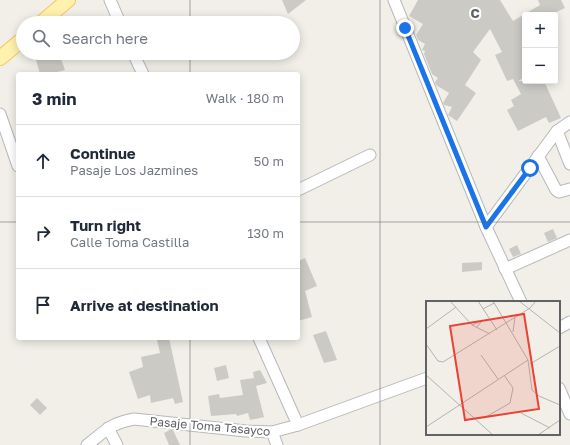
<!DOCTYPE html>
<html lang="en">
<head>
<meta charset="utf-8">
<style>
	:root { --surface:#fff; --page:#f6f6f7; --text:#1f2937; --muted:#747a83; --line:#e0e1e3 }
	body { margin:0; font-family:"Golos Text",sans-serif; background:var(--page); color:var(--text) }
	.controls { position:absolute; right:12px; top:12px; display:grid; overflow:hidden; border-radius:4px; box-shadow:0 2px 10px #0003 }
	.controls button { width:36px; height:36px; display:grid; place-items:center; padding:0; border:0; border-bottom:1px solid var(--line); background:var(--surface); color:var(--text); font:20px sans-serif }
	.stop { position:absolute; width:12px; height:12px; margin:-9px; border:3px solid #1a73e8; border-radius:50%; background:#fff }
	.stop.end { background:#1a73e8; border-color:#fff; box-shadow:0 1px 4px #0008 }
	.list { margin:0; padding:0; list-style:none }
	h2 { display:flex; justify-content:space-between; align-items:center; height:52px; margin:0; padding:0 16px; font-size:17px }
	h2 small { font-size:13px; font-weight:400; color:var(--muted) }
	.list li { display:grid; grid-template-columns:26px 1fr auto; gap:12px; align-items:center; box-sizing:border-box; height:72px; padding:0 16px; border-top:1px solid var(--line) }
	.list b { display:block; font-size:15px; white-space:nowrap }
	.list p { margin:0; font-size:13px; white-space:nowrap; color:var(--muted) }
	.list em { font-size:13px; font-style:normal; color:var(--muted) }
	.icon { flex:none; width:22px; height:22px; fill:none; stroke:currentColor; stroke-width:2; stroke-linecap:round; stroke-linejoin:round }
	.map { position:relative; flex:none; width:570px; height:445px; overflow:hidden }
	.search { position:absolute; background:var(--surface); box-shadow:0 2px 10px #0003; left:16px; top:16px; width:284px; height:44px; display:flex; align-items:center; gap:10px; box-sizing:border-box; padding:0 14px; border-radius:22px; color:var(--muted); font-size:15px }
	.panel { position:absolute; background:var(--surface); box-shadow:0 2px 10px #0003; left:16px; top:72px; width:284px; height:268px; border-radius:4px }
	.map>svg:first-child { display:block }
</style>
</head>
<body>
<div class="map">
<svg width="570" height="445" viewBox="0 0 570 445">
	<rect width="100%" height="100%" fill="#f1efe8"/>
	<g fill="#cccac5">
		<path d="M282 0H306L288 14Z"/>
		<path d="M418 0H500L513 21 540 5 538 0H561L565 8 550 15H525V77L518 81H544L561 118 549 123 546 117 518 131 507 110 514 106 511 100 521 94 513 79 507 81 495 55 502 52 490 29 473 52 481 60 465 85 476 93 457 121 448 115 452 107 444 105 443 103 449 93 436 85 435 82 438 78 432 74 424 54 425 51 422 50 425 44 418 40 416 35 423 24 409 16Z"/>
		<path d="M34 53H59L65 70 49 74H40Z"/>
		<path d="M553 229 557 238 548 242 544 233Z"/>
		<path d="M517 245 521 254 513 257 509 249Z"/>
		<path d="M305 258 317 286 305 291 312 317 298 321V261Z"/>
		<path d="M482 262V270L462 272V263Z"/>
		<path d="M326 331 337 360 324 363 313 335Z"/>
		<path d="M169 338 183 402 175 404 173 398 151 403 150 395 138 399 129 372 143 367 141 357 160 353 157 340Z"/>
		<path d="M226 365 229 378 217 381 214 368Z"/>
		<path d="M260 370 267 383 256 386 264 417 250 420 248 413 237 416 236 414 211 416 208 396 219 394 220 398 243 395 240 380 254 378 253 372Z"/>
		<path d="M37 398 47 408 40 415 30 405Z"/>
		<path d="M170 430H173L180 445H169L164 433Z"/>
	</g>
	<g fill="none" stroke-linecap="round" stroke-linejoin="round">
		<g stroke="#b5b8bc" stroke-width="13">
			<g id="minor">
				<path d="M110 0 120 23"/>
				<path d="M394 0 486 227 521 302"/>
				<path d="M133 53 143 74"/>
				<path d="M0 114 18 166"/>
				<path d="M557 131 570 164"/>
				<path d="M538 156 556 190 559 192 570 189"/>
				<path d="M298 190 370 155"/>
				<path d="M486 227 557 131 570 122"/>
				<path d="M505 269 570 240"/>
				<path d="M559 328 570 322"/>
				<path d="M259 338 298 425"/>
				<path d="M559 388 570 414"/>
				<path d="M108 428 117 445"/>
				<path d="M272 432 277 445"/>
				<path d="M87 445C105 431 111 423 134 419L246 431 272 432 298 425 427 378"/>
			</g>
		</g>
		<g stroke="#f2c960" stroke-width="16">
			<g id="major">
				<path d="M41 23 68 0"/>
				<path d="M0 58 23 39"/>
			</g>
		</g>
		<use href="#minor" stroke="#fff" stroke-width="11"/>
		<use href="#major" stroke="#fff2af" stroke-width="14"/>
	</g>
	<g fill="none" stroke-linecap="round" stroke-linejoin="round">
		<path stroke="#1a73e8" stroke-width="5" d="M405 28 486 227 530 168"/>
	</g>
	<path fill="none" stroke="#5f6368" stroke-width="1" stroke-opacity="0.55" d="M190 0V23M380 0V445M190 53V74M0 222H18M298 222H570M190 338V445"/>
	<g text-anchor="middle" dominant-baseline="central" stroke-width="4" stroke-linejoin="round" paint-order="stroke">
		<g font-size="12" fill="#5f6368" stroke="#fff">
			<text transform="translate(210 426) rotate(5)">Pasaje Toma Tasayco</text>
		</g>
	</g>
	<g transform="translate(426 301)">
		<rect width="134" height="134" fill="#f1efe8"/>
		<path fill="none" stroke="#b3b3b1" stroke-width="1" d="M24 0 46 24 64 33M52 0 71 29M67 0 102 59 106 89 113 95 134 104M93 0 134 32M57 8 68 2M46 24 56 20 51 26M0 28 30 6M87 31 89 16M0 43 12 60 17 61 104 7 110 0M55 54 72 78M104 63 134 45M0 74 67 134M95 112 124 127M58 117 84 102 87 87 78 74M0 126 102 59M112 134 134 119"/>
		<path fill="#ea4335" fill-opacity="0.15" stroke="#ea4335" stroke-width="2" d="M98 13 113 108 39 119 24 25Z"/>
		<rect width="134" height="134" fill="none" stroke="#5f6368" stroke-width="2"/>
	</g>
	<g font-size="13" text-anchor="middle" font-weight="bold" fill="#5f6368" stroke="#fff" stroke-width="4" stroke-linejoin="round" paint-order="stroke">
		<text x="475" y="18">C</text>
	</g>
</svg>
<div class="controls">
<button>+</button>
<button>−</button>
</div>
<div class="stop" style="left:530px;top:168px"></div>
<div class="stop end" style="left:405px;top:28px"></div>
<div class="search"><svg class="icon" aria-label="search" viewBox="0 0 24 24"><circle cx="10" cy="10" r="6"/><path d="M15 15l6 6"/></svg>Search here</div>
<section class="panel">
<h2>3 min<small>Walk · 180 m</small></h2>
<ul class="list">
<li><svg class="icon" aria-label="ahead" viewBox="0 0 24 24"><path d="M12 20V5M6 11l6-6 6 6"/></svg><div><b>Continue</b><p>Pasaje Los Jazmines</p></div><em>50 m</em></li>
<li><svg class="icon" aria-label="right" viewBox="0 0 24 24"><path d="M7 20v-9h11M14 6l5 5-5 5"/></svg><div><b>Turn right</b><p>Calle Toma Castilla</p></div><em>130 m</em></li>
<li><svg class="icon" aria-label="arrive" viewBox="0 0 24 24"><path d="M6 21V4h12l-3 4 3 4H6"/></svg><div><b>Arrive at destination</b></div></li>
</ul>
</section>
</div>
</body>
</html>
